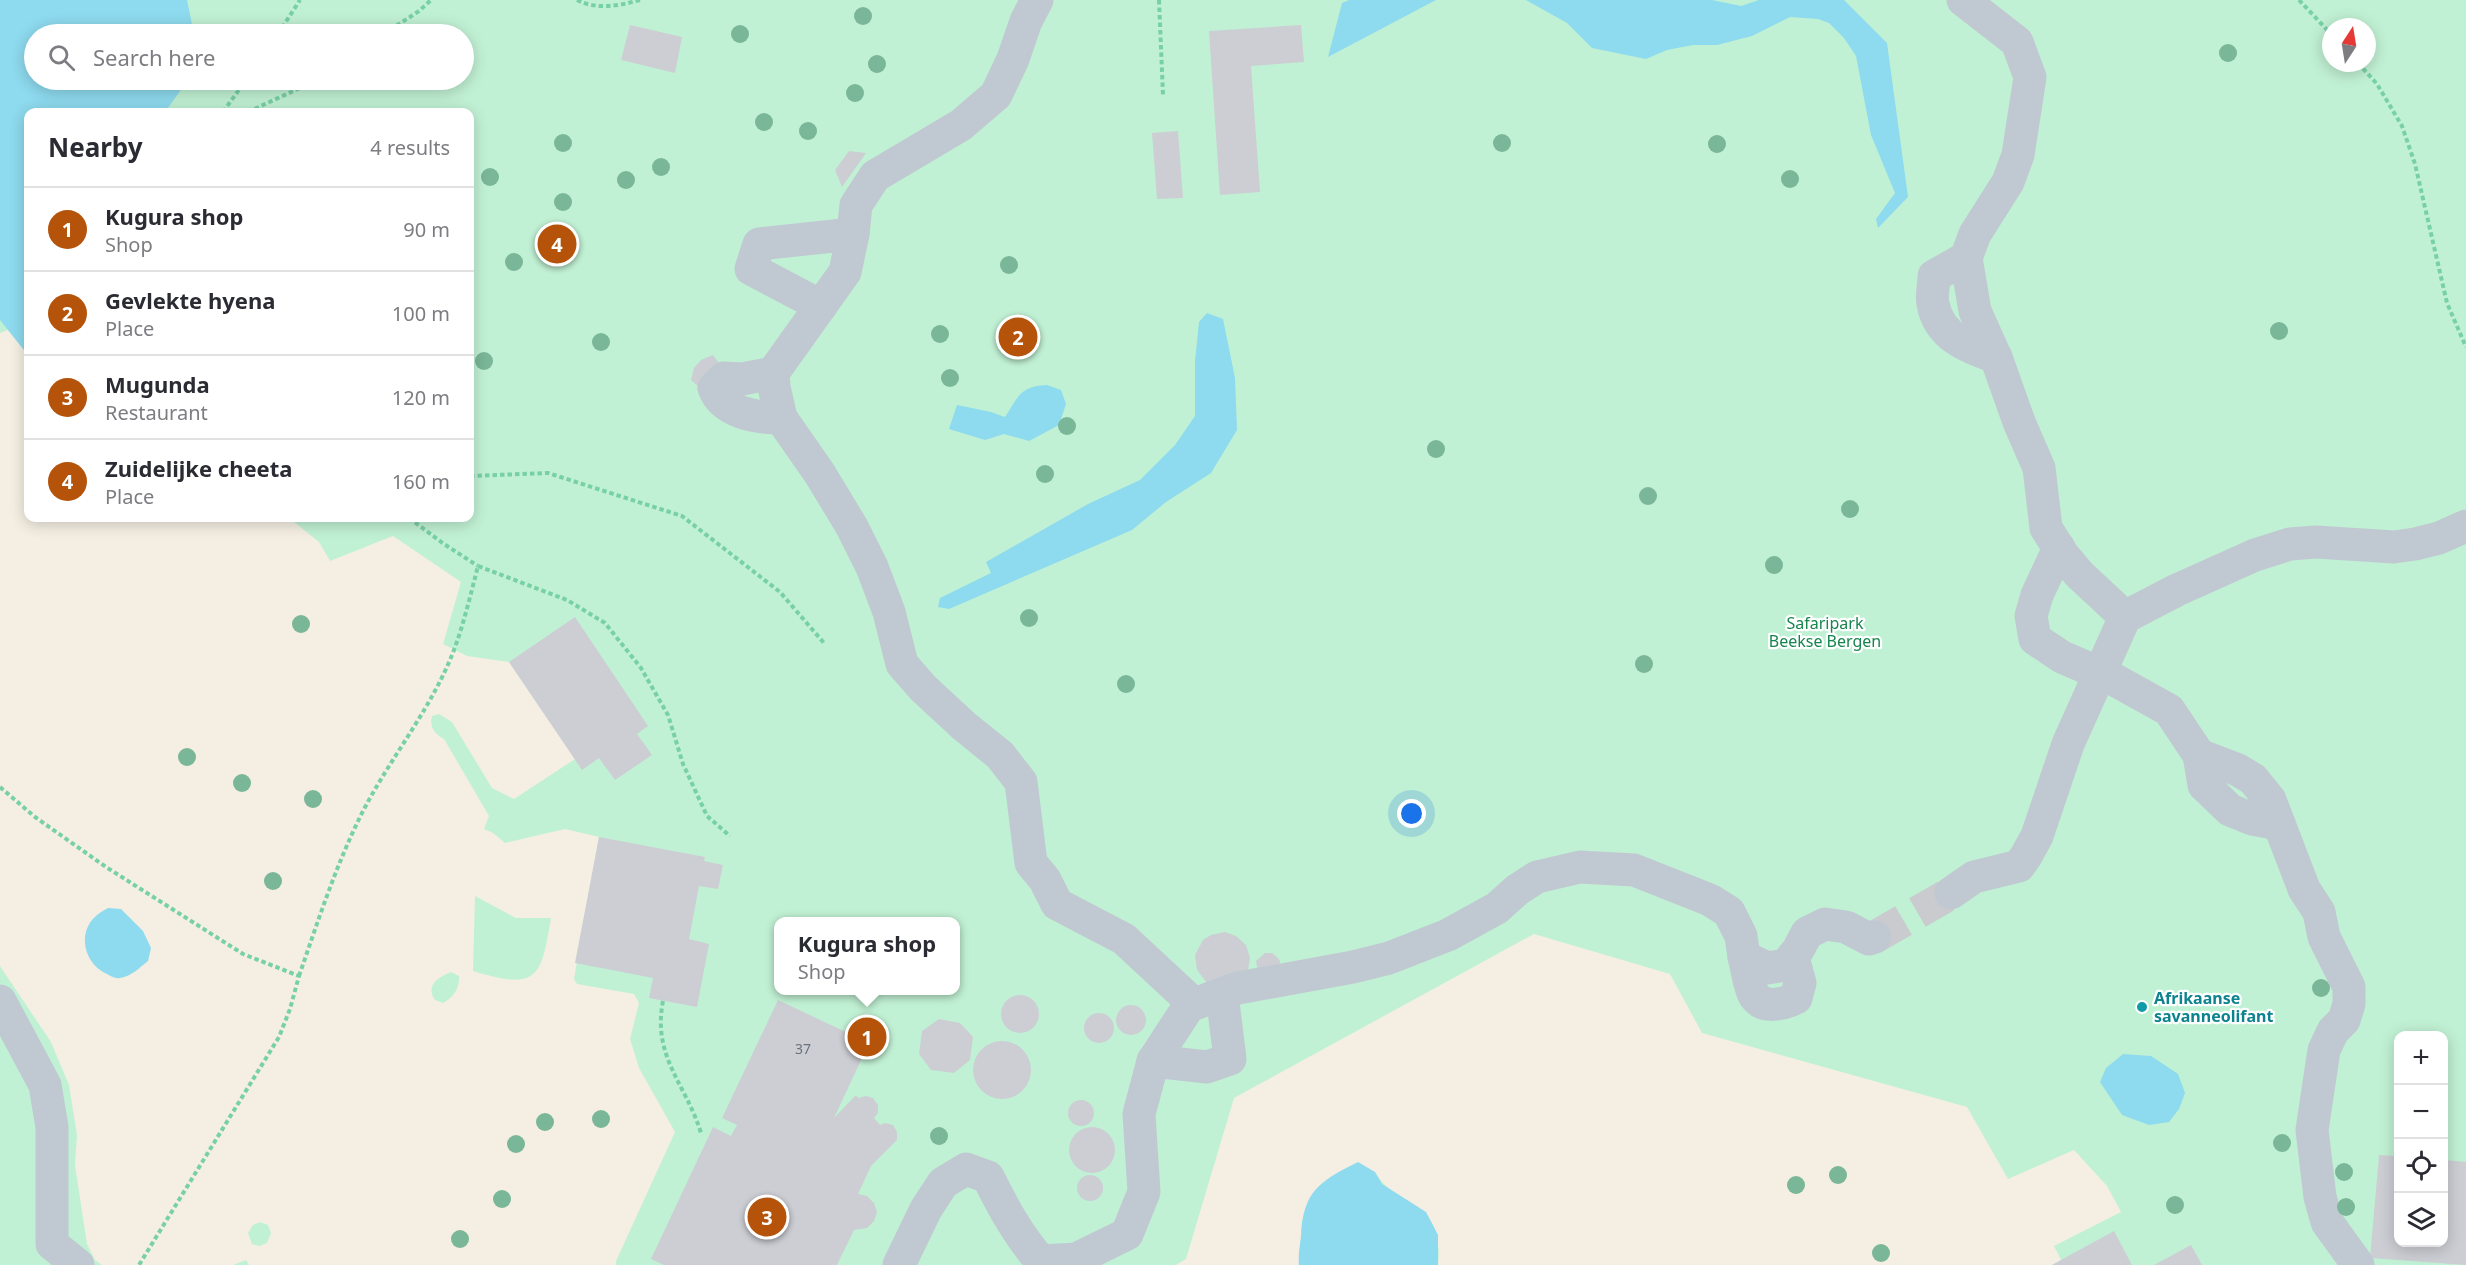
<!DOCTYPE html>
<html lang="en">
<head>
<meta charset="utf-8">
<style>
	:root { --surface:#fff; --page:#f7f7f7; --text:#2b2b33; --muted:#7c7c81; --line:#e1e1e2; --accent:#b45309 }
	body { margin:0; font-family:"Noto Sans",sans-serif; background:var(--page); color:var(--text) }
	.controls { position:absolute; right:18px; bottom:18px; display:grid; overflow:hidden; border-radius:12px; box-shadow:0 3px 15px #0003 }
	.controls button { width:54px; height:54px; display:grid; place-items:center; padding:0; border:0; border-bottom:2px solid var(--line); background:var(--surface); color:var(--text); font:30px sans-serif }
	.compass { position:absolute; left:2322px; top:18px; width:54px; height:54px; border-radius:50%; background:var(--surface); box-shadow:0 3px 15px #0003; rotate:12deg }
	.you { position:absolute; left:1412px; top:814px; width:21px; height:21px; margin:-15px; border:4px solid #fff; border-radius:50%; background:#1a73e8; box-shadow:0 0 0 9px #1a73e833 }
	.badge { display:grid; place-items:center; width:39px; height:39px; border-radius:50%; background:var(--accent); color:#fff; font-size:20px; font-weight:700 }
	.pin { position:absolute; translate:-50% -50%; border:3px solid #fff; box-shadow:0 2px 6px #0006 }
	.popup { position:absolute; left:774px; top:917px; width:186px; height:78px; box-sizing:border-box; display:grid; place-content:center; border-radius:12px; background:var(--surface); filter:drop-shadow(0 2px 4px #0005); font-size:20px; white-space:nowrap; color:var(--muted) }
	.popup b { font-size:22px; color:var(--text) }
	.popup::after { content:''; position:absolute; left:50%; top:100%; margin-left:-12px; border:12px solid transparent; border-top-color:var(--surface) }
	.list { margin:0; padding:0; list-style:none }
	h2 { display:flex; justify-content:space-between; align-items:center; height:78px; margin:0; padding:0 24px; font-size:26px }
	h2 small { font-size:20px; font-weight:400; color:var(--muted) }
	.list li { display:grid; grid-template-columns:39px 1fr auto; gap:18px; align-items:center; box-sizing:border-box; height:84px; padding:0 24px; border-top:2px solid var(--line) }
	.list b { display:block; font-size:22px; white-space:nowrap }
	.list p { margin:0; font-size:20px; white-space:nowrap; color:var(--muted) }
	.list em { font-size:20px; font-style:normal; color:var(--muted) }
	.icon { flex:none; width:33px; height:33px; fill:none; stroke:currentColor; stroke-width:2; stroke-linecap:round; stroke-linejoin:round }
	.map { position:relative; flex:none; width:2466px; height:1265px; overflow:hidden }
	.search { position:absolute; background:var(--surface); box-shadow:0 3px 15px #0003; left:24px; top:24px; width:450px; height:66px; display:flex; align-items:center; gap:15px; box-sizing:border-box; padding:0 21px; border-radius:33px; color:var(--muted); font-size:22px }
	.panel { position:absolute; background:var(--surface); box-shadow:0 3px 15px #0003; left:24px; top:108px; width:450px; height:414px; border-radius:12px }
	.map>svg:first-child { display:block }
</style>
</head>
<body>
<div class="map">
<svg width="2466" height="1265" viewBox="0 0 2466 1265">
	<rect width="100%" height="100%" fill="#f4f2f2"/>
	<path fill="#c1f1d4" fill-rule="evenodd" d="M0 0H2466V1265H0ZM2331 27H2367V63H2331ZM34 34H464V80H34ZM28 112H470V518H28ZM778 922H956V990H778ZM2398 1036H2444V1242H2398Z"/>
	<g fill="#f5efe3" fill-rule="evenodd">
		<path d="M8 330 28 355V518H190L207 520 210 518H289L319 542 330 561 393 536 461 582 443 644 467 656 509 662 575 759 514 799 492 788 452 722 439 714 432 716C429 727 435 734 444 739L489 816 484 829 493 833 505 843 565 829 599 837 574 979 577 984 634 994 639 1003 630 1039 639 1068 675 1132 616 1261V1265H249L246 1260 233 1265H102L95 1260 87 1244 75 1165 77 1135 69 1085 51 1042 0 966V333ZM475 896 516 918H551C541 978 538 991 473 971ZM451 972 459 976C460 988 453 998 443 1003L435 1000C425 986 438 977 451 972ZM260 1222 268 1225 271 1233 267 1243 259 1246 252 1244 248 1233 253 1225Z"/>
		<path d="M1534 934 1670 974 1702 1033 1967 1107 2008 1179 2074 1150 2107 1186 2121 1212 2054 1246 2061 1260 2052 1265H1438C1445 1197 1399 1212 1375 1172L1301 1239 1299 1265H1176L1186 1259 1234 1098Z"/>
	</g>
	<g fill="#8edaee">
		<path d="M0 0H187L194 34H34V80H188L165 112H28V355L0 320Z"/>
		<path d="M1349 0H1436L1328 57 1342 3Z"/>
		<path d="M1526 0H1712L1741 6 1759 0H1844L1887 43 1908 197 1878 228 1876 219 1895 193 1871 135 1856 56 1844 38 1829 23 1818 19 1790 17 1752 36 1717 45H1693L1667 50 1646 59 1592 48 1567 23Z"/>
		<path d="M1207 313 1223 319 1235 378 1237 430 1211 473 1166 502 1132 530 949 609 938 607 940 598 991 573 986 562 1088 504 1140 480 1175 445 1195 416V361L1199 322Z"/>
		<path d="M1047 385 1061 390 1066 404 1059 425 1029 441 1004 434 985 440 949 429 957 405 991 412 1005 417C1018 397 1020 386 1047 385Z"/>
		<path d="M108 908 121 909 143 931 151 948 148 961C139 968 132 976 120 978 115 979 111 976 107 974 85 965 76 933 96 916 99 913 104 910 108 908Z"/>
		<path d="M2123 1054 2151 1056 2178 1074 2185 1093 2179 1109 2169 1122 2149 1125 2122 1115 2100 1082 2106 1068Z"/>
		<path d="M1358 1162 1375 1172 1382 1184 1426 1212 1438 1235V1265H1299C1298 1255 1300 1246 1301 1236 1303 1191 1320 1181 1358 1162Z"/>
	</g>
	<g fill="#ccced4">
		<path d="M630 25 682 37 675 73 621 60Z"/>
		<path d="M1301 25 1304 62 1251 66 1260 192 1220 195 1209 31Z"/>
		<path d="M1178 131 1183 198 1157 199 1152 133Z"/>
		<path d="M849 151 866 153 842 187 835 170Z"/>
		<path d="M713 355 723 369 700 388 691 380 694 368 701 360Z"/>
		<path d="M575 617 648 726 637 734 652 755 615 780 599 758 582 770 509 662Z"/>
		<path d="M599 837 705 857 704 861 723 865 718 889 699 886 689 939 709 944 697 1007 649 998 653 978 575 963Z"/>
		<path d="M1225 932 1236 936 1246 945 1250 958 1248 970 1207 983 1197 970 1195 955 1203 940 1211 935Z"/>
		<path d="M1265 953H1272L1277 957 1280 961 1279 969 1258 972 1256 961Z"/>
		<circle cx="1020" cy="1014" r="19"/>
		<path d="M778 1000 869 1043 834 1118 856 1095 858 1098 866 1096 873 1098 878 1105V1113L874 1118 880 1125 885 1123 893 1125 897 1132V1140L871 1166 858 1194 867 1196 874 1203 877 1212 874 1221 867 1228 854 1230 837 1265H664L651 1259 713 1127 731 1136 737 1125 722 1118Z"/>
		<circle cx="1131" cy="1020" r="15"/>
		<circle cx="1099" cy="1028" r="15"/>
		<path d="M939 1019 960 1023 973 1037 970 1060 954 1073 931 1070 919 1054 922 1031Z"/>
		<circle cx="1002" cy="1070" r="29"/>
		<circle cx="1081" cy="1113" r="13"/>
		<circle cx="1092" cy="1150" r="23"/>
		<path d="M2379 1155 2398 1156V1242H2444V1160L2466 1162V1265L2370 1258Z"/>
		<circle cx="1090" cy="1188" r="13"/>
		<path d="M2114 1231 2132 1265H2052L2061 1260Z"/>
		<path d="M2191 1245 2202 1265H2154Z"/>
	</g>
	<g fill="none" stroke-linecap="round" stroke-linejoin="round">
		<path stroke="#c9cbce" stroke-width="33" stroke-dasharray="33 16" stroke-linecap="butt" d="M1875 937 1951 893"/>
		<g stroke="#78d0a5" stroke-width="4" stroke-dasharray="4.5 3" stroke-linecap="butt">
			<path d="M577 0C597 10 618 6 640 0"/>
			<path d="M1159 0 1163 95"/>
			<path d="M2299 0 2331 34"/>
			<path d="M278 34 300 0"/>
			<path d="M384 34 419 11 431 0"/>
			<path d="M2358 63 2377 84 2402 126 2415 164 2447 303 2466 347"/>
			<path d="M223 112 246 80"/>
			<path d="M248 112 317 80"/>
			<path d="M470 476 548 473 682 516 780 592 824 643"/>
			<path d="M409 518 444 544 478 566"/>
			<path d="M0 787 35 817 106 867 243 954 299 976 290 1009 279 1037 139 1265"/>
			<path d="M299 976C318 921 336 865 362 813 390 758 432 708 454 650 464 623 471 593 478 566L567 600 605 623 641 668 668 715 683 764 707 816 730 836"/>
			<path d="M663 1001C652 1057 686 1084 701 1133"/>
		</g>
		<g stroke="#c0c9d1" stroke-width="33">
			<path d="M1037 0 1026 21 1013 59 996 95 961 125 875 176 856 205 853 234 845 272 773 373 774 387 781 418 820 474 852 527 872 567 889 612 902 664 923 688 964 726 1000 755 1021 782 1031 863 1045 880 1057 904 1124 939 1194 1004"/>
			<path d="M1963 0 2017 42 2030 77 2018 155 2008 182 1975 234 1966 258 1975 311 1997 360 2019 422 2039 468 2046 528 2063 555 2079 574 2125 617"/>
			<path d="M1966 258 1934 276C1934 284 1931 296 1933 304 1939 337 1969 348 1996 357"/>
			<path d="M821 306 751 269 759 244 853 234"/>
			<path d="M773 373 742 379 724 378 714 388C723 413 757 418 781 418"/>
			<path d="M2059 548 2037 595 2031 616 2035 639 2062 657 2113 679 2169 710 2199 755 2238 770 2253 779 2270 800 2304 889 2319 912 2324 937 2349 987V1004L2344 1020 2333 1031 2324 1050 2312 1130 2320 1197 2327 1222 2358 1265"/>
			<path d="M2199 755 2204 785 2230 810 2252 819 2279 824"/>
			<path d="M1951 893 1974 877 2019 866 2026 856 2037 836 2068 744 2125 617 2177 590 2255 555 2290 544 2316 542 2394 547 2415 544 2439 538 2466 526"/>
			<path d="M1744 957C1747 967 1749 987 1754 995 1763 1010 1784 1004 1796 998L1800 983 1793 957"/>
			<path d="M0 1001 45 1085 52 1127V1244L78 1265"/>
			<path d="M1153 1061 1207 1067 1230 1059 1222 994"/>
			<path d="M899 1265 926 1209 943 1183 966 1169 988 1177C1003 1207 1019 1237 1041 1261L1076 1259 1127 1234 1144 1192 1139 1114 1153 1061 1189 1006 1238 988 1353 967 1389 958 1448 935 1497 908 1517 890 1537 877 1580 867 1634 870 1710 900 1729 912 1741 936 1744 957 1767 968 1786 965 1798 950 1807 933 1825 924 1846 927 1869 939 1875 937"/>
		</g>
	</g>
	<g fill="#7ab698">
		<circle cx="863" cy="16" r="9"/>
		<circle cx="740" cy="34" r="9"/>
		<circle cx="2228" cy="53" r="9"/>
		<circle cx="877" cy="64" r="9"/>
		<circle cx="855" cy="93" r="9"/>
		<circle cx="764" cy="122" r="9"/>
		<circle cx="808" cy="131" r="9"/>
		<circle cx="563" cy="143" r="9"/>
		<circle cx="1502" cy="143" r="9"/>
		<circle cx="1717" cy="144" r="9"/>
		<circle cx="661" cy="167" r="9"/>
		<circle cx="490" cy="177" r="9"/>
		<circle cx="1790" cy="179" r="9"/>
		<circle cx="626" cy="180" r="9"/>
		<circle cx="563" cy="202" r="9"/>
		<circle cx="514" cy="262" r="9"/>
		<circle cx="1009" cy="265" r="9"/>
		<circle cx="2279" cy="331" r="9"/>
		<circle cx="940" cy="334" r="9"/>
		<circle cx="601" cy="342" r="9"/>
		<circle cx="484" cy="361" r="9"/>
		<circle cx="950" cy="378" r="9"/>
		<circle cx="1067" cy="426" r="9"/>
		<circle cx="1436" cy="449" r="9"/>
		<circle cx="1045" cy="474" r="9"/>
		<circle cx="1648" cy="496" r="9"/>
		<circle cx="1850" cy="509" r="9"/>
		<circle cx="1774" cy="565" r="9"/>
		<circle cx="1029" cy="618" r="9"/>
		<circle cx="301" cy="624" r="9"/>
		<circle cx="1644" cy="664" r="9"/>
		<circle cx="1126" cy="684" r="9"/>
		<circle cx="187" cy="757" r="9"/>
		<circle cx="242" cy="783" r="9"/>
		<circle cx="313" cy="799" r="9"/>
		<circle cx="1414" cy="813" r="9"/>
		<circle cx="273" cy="881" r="9"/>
		<circle cx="2321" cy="988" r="9"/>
		<circle cx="601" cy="1119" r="9"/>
		<circle cx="545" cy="1122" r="9"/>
		<circle cx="939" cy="1136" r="9"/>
		<circle cx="2282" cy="1143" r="9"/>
		<circle cx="516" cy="1144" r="9"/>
		<circle cx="2344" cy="1172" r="9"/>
		<circle cx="1838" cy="1175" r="9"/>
		<circle cx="1796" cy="1185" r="9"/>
		<circle cx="502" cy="1199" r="9"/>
		<circle cx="2175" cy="1205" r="9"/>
		<circle cx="2346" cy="1207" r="9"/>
		<circle cx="460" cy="1239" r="9"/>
		<circle cx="1881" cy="1253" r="9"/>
	</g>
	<circle fill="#0f9aa8" stroke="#fff" stroke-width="2" cx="2142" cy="1007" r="6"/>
	<g text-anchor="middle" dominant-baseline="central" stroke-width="4.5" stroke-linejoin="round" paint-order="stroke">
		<g font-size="14" fill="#6a737d">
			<text x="803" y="1048">37</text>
		</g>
		<g font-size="16" fill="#16854e" stroke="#fff">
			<text x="1825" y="623">Safaripark<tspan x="1825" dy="18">Beekse Bergen</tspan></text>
		</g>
		<g font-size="16" font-weight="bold" fill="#0d838f" stroke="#fff" text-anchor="start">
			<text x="2154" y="998">Afrikaanse<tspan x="2154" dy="18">savanneolifant</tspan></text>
		</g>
	</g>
</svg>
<div class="controls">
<button>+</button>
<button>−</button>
<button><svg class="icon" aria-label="locate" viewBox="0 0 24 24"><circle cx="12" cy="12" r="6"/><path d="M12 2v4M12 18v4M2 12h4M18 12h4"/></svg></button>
<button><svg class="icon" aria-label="layers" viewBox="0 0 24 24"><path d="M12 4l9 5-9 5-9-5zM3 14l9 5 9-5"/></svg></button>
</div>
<svg class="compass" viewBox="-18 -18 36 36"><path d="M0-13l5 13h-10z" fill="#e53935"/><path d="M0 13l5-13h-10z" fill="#7c7c81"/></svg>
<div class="you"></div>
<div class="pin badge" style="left:867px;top:1037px">1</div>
<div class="popup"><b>Kugura shop</b>Shop</div>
<div class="pin badge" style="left:1018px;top:337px">2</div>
<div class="pin badge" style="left:767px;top:1217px">3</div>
<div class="pin badge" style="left:557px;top:244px">4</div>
<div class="search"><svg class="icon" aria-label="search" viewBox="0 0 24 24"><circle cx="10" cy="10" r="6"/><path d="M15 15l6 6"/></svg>Search here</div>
<section class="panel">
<h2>Nearby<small>4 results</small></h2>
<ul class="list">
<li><span class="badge">1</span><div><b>Kugura shop</b><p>Shop</p></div><em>90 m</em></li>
<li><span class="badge">2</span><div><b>Gevlekte hyena</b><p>Place</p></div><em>100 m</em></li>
<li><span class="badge">3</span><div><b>Mugunda</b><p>Restaurant</p></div><em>120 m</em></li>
<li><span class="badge">4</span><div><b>Zuidelijke cheeta</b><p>Place</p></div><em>160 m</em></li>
</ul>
</section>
</div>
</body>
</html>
